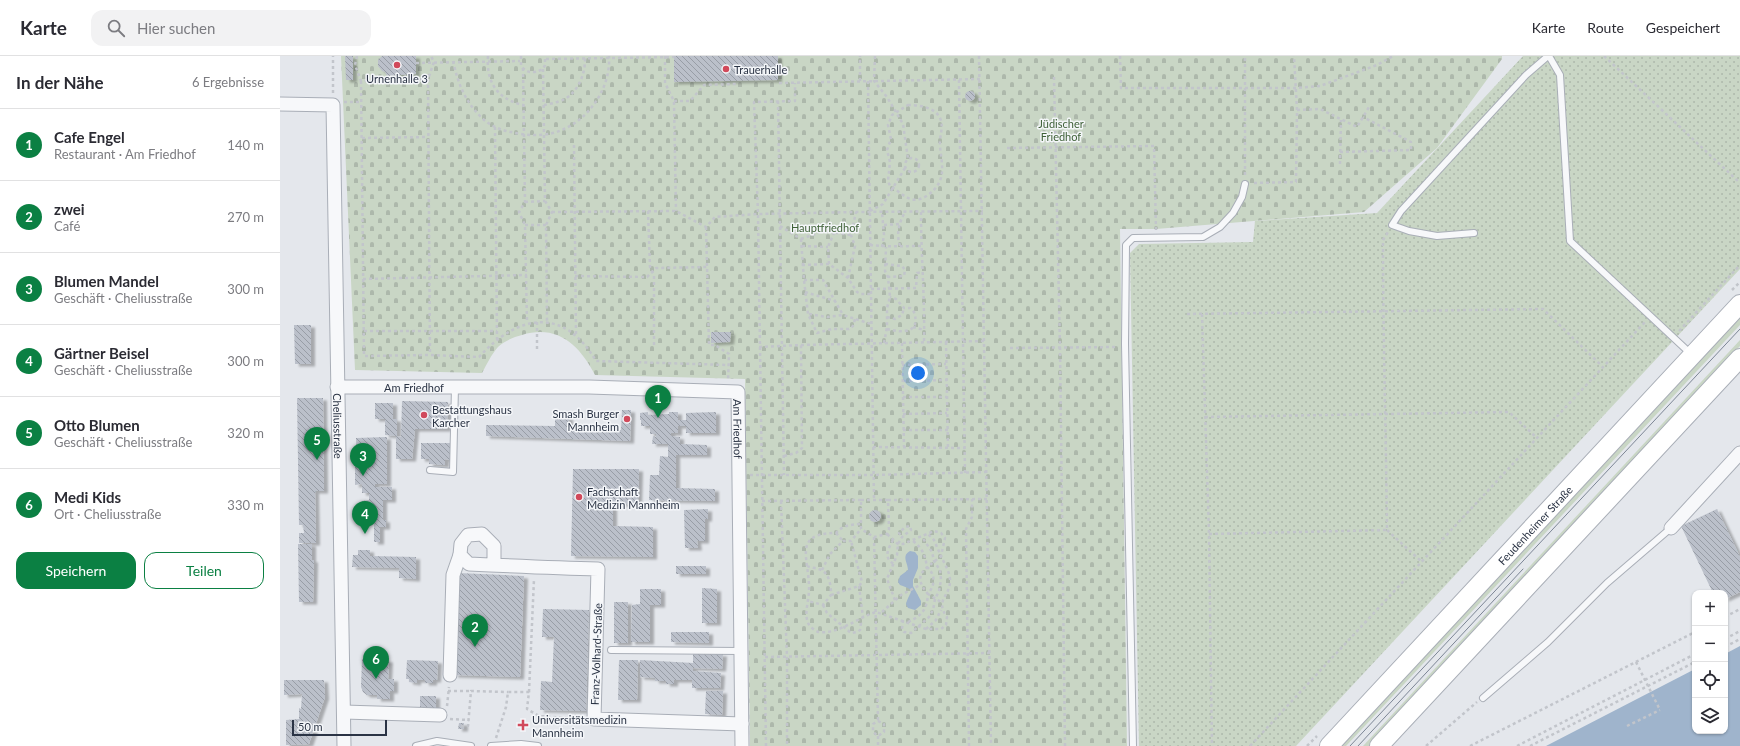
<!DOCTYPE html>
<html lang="de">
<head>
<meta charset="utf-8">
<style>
	:root { --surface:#fff; --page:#f2f2f3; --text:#2b2b33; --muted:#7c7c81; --line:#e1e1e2; --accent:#0b8043 }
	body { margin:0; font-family:Lato,sans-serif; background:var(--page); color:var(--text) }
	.controls { position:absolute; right:12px; bottom:12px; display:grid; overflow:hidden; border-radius:8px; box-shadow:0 1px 3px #0004 }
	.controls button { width:36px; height:36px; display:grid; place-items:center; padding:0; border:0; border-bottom:1px solid var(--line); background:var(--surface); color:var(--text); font:20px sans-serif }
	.scale { position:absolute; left:12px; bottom:10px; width:95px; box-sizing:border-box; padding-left:4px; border:2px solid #2b3445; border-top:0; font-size:11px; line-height:14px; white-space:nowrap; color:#2b3445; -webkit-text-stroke:3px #f4f6f9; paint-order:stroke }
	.you { position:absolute; left:638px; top:317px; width:14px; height:14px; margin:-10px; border:3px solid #fff; border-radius:50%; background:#1a73e8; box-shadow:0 0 0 6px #1a73e833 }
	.badge { display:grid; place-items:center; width:26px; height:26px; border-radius:50%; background:var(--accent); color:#fff; font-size:13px; font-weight:700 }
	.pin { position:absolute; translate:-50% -33px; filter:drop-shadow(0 1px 2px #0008) }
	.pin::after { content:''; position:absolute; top:21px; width:14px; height:12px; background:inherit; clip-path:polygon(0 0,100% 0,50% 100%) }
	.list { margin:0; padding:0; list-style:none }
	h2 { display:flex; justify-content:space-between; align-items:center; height:52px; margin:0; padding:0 16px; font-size:17px }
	h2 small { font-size:13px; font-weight:400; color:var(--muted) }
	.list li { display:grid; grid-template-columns:26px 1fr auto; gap:12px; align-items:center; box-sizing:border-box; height:72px; padding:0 16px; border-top:1px solid var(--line) }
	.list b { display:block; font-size:15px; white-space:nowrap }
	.list p { margin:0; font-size:13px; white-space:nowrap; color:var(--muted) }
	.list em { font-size:13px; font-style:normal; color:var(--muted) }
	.actions { display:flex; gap:8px; padding:12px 16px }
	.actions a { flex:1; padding:9px 0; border:1px solid var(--accent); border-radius:12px; text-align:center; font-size:14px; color:var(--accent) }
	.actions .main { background:var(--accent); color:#fff }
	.icon { flex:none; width:22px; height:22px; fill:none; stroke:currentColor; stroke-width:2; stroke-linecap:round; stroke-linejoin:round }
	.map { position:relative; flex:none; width:1460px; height:690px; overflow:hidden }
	header { display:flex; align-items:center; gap:24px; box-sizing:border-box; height:56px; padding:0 20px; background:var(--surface); border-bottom:1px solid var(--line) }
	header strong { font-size:19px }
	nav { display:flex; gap:22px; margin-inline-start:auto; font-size:14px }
	.search { width:280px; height:36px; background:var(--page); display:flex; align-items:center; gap:10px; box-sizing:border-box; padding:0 14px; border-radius:12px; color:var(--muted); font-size:15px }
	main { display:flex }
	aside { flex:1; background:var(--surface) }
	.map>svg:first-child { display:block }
</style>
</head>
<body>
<header>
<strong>Karte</strong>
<div class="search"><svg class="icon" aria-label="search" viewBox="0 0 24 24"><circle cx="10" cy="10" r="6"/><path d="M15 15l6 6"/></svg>Hier suchen</div>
<nav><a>Karte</a><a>Route</a><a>Gespeichert</a></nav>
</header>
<main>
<aside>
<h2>In der Nähe<small>6 Ergebnisse</small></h2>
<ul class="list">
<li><span class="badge">1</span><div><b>Cafe Engel</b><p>Restaurant · Am Friedhof</p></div><em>140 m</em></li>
<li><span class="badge">2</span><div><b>zwei</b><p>Café</p></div><em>270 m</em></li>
<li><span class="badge">3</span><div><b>Blumen Mandel</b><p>Geschäft · Cheliusstraße</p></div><em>300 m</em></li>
<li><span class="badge">4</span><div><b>Gärtner Beisel</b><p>Geschäft · Cheliusstraße</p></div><em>300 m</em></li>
<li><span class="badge">5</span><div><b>Otto Blumen</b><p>Geschäft · Cheliusstraße</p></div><em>320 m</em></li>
<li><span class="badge">6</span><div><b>Medi Kids</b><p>Ort · Cheliusstraße</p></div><em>330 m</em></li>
</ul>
<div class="actions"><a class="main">Speichern</a><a>Teilen</a></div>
</aside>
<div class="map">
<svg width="1460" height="690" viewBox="0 0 1460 690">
	<defs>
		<pattern id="cemetery-stones" width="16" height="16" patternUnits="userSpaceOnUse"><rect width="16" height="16" fill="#c9d6c5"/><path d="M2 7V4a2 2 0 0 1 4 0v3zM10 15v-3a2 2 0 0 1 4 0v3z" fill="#adb8ab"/></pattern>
		<pattern id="garden-dots" width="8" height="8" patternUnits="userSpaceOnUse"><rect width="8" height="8" fill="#c9d6c5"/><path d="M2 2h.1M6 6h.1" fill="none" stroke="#adb8ab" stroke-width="1.8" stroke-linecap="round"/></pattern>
		<pattern id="building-back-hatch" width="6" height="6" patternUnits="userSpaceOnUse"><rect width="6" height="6" fill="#bbc0ca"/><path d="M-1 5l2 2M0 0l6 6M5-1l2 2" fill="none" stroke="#989da6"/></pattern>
		<filter id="shadow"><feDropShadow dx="4" dy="2.5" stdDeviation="1" flood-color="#0004"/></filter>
	</defs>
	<rect width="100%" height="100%" fill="#e4e7ec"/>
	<g fill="#c9d6c5">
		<path d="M1460 259V269L1066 690H1059Z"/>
		<path d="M1460 284V290L1089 690H1083Z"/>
	</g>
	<path fill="url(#cemetery-stones)" d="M61 0H1222V3L1157 92 1084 156 876 173H840L847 690H470L465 323 315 319C300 290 278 268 242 279 234 281 224 285 218 291 211 299 207 308 202 317L75 314Z"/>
	<path fill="url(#garden-dots)" d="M1243 0H1460V213L1016 690H859L850 197 859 188 973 186 975 165 1097 157Z"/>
	<g fill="#9fb4cc">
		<path d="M630 495 635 496 638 500V512L633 524V530L641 545V549L635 554 628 552 626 548C630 534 637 535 620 529L618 526 620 520 628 514C628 507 621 500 630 495Z"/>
		<path d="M1460 590V690H1266L1415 613V675H1445V598Z"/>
	</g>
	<g fill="url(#building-back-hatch)" filter="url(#shadow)">
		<path d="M65 0H73V24H66Z"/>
		<path d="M102 0H136V18L107 20 105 16 102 15 98 10V4Z"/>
		<path d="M394 0H498V24L394 26Z"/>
		<circle cx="690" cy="40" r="5"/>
		<path d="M14 269H31V308H15Z"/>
		<path d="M431 276H451L450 286 431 287Z"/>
		<path d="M17 342H43L44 435H35L36 487H19V477H24L23 469H19Z"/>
		<path d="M122 345 168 346 167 373H135L132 403H116V380L121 381Z"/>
		<path d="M95 347H113V363H117V380L105 379V363H95Z"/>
		<path d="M342 354H351L350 385 206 380V369L275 370V361H289V373L341 374Z"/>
		<path d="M368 356V359L389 358V356H398V364H406V357L436 356V377H406V370H398V377H391V380L400 381V388L427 389V399H396V432L435 433V445L369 444 370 419H379L380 400 388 401V388H372L373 380 376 381V378H370V370H361V364H360V357Z"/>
		<path d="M107 381V428H95V431H112V444H103V464H106V471H100V486H94V465H82V445L89 444V437H82V428L75 429V411H77L76 382Z"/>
		<path d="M141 387H171V404L165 403V409L149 408V403H141Z"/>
		<path d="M293 413H359L358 449 333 448V470L373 471V501L291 500Z"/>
		<path d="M428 453V463H425V485H417L418 492H405L404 454Z"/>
		<path d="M1437 453 1460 501V536L1445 543V537H1433L1401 470Z"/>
		<circle cx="595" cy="460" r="6"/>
		<path d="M18 488H32V504H34L33 546H19Z"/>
		<path d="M78 494H90V500L136 501V523L119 522V512L72 511 73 499H78Z"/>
		<rect x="396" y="510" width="30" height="8"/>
		<path d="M178 517 244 520 240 621 174 619Z"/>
		<path d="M422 532 437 533V567H422Z"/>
		<path d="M360 533H381V549H370V586H351L352 549 360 548Z"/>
		<rect x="334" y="546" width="14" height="41"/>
		<path d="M263 553 309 554 306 655 260 654 261 625 272 626 274 581H262Z"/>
		<path d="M391 576H429V587L391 586Z"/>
		<path d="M413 597 443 598 442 613 413 612V615L441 617 440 632H412V624H394V628H386V625H375V622L360 621V604L413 607Z"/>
		<path d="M82 603 109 604 108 623H114V635H110V643H97V639H87L83 636 81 631Z"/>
		<path d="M127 604 158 605 157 624H153V627H145V624H137V627L129 626V623H126Z"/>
		<path d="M339 604H358L357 644H338Z"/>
		<path d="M4 624H44L45 641 29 688 6 689V664L19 663V652L21 653 22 638 4 639Z"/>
		<path d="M426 635H443L442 659 425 658Z"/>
		<path d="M140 640H156V654L140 653Z"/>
		<path d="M179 667H184V673H178Z"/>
	</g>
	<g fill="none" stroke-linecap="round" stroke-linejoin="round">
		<g stroke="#a9aeb7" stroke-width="8">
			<g id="lane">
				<path d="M1269 0 1280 19 1290 185 1411 298"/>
				<path d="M1194 177 1157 180 1129 175 1112 169 1121 155 1246 19 1268 0"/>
				<path d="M150 414 173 416 175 331"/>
				<path d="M331 594 461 595"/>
				<path d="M1203 642 1268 586 1327 527 1391 472"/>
				<path d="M136 690 157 685 191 690"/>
				<path d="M211 690 241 688 258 690"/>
				<path d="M853 690 845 288 846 189 853 182 923 181 940 171 953 157 962 141 965 128"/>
			</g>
		</g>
		<g stroke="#a9aeb7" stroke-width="15">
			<g id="street">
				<path id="s1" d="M0 48 53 49 64 690"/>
				<path id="s2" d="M57 331H309L458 336 462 690"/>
				<path d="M1391 472 1460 397"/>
				<path d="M214 509V490L202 478 188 479 181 488 180 499 189 508C232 510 275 512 318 513L314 663 462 668"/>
				<path d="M170 619 173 519 180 499"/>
				<path d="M64 656 160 659"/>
			</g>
		</g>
		<g stroke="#a9aeb7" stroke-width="20">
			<g id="secondary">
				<path id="s3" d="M1049 690 1460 248"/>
				<path d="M1099 690 1460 302"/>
			</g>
		</g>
		<g stroke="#c2c5cb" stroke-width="2.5" stroke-dasharray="3 3" stroke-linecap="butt">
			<path d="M77 0 75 9 81 25 148 23 154 6 151 0"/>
			<path d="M208 0C206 26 217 43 243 49"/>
			<path d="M241 0V10C247 17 253 18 263 13L265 9V0"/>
			<path d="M385 0V27L394 45 396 155"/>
			<path d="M595 0 594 25 607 41 623 68 628 103"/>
			<path d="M699 0 711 690"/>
			<path d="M840 0 841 32H1016L1040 30 1097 9 1113 0"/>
			<path d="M1324 0 1460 127"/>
			<path d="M266 3 394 1"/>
			<path d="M173 5C178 27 184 43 199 59 207 68 219 74 231 76 247 80 268 81 284 73 311 61 331 30 329 0"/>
			<path d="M136 7 240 5"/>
			<path d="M243 12 245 146 239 156 245 169 247 267"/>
			<path d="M263 13 265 145 272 156 266 169 267 267"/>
			<path d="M774 21 780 291 785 690"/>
			<path d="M148 23 150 299"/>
			<path d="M679 24 685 417"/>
			<path d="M81 25 84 300 150 299 199 301C238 258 284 250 316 305L448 309"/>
			<path d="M580 25V0"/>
			<path d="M588 25 594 444"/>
			<path d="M499 27 700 23"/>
			<path d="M53 37V0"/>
			<path d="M394 45H410L424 29 456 28"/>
			<path d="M498 45 504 419"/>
			<path d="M64 46H81"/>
			<path d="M264 49C269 48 275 47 280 45 298 39 306 17 305 0"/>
			<path d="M628 49C638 49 653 51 659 60 665 70 659 79 660 90 662 111 667 125 648 139 644 142 637 145 631 143 624 141 617 134 610 130L608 125 610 106 607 94 611 83 608 69 612 59Z"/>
			<path d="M1017 54 1040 53 1077 71 1089 51"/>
			<path d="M215 71 217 283"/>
			<path d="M82 82 148 81"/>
			<path d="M294 89 296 279"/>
			<path d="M727 92 874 90 876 174"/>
			<path d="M1060 96 1131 94V86L1083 61"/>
			<circle cx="632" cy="109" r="7"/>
			<path d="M1060 108 1061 64"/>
			<path d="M965 119V0"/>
			<path d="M974 127 1016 126 1017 54 1014 0"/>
			<path d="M245 146 265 145"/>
			<path d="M368 155 370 211 374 220V289"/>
			<path d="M590 155 603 148 625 112"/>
			<path d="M272 156 396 155 426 171 435 161 478 158 577 156 703 155"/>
			<path d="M641 156C641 200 645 243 644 287"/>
			<path d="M245 169H266"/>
			<path d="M604 169 619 168"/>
			<path d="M500 170 521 183"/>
			<path d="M426 171 429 289H435L449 298 448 325"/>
			<path d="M521 183 524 224 528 258 537 277 552 273H569L573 270 575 263"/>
			<path d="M521 183 544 175 571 179"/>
			<path d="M590 189C607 191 624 190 641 190"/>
			<path d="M522 190 548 191"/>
			<path d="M620 190C616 177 619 167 625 156"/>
			<path d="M602 191 604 179 602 156"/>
			<path d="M549 208 548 191 554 177"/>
			<path d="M605 208 622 210 625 214 624 220 608 221"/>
			<path d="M522 209 549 208 568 222 577 236 581 238H591"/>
			<path d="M295 220 367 221 376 212 428 211"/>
			<path d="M568 222 575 190 571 179 576 156"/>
			<path d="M83 223 247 219"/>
			<path d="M524 224H543L563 259"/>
			<path d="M591 233 636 232 637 217 642 216"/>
			<path d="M1452 234 1460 226"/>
			<path d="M525 236 555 245"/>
			<path d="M529 258 547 261 563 259 591 268"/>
			<path d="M907 258 1263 253 1322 310"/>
			<path d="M922 258 929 478 932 690"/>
			<path d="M607 261 615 263 622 259 624 252"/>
			<path d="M257 266V296"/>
			<path d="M633 271 644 274"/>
			<path d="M607 273C622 277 641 278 634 256L630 252H624L616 243 610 241"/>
			<path d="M84 275H217"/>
			<path d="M1399 275 1460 209"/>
			<path d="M666 286 668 392"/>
			<path d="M604 287 607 271V252L610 241 608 221 605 215 606 191"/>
			<path d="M622 287 624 391"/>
			<path d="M479 291 521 289 705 285"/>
			<path d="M730 292 837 291"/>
			<path d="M622 309 666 308"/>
			<path d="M623 325 667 324"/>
			<path d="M623 341H667"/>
			<path d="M623 358 667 357"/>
			<path d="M925 361 1229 356 1257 382"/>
			<path d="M623 374H668"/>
			<path d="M593 391 685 392"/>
			<path d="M504 400 516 397 522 392 521 289"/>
			<path d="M470 419H594L706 416"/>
			<path d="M581 444H608L609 473 607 478 594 481 581 473Z"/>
			<path d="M608 444 707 443"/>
			<path d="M482 445 581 444"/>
			<path d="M501 445 507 601V690"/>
			<path d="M580 468C570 469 563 469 556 477 511 477 530 504 529 534 529 544 524 557 528 567 530 571 535 575 539 576 557 579 579 561 596 556L646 573H661L666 569 667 561C654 543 671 541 670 523 669 514 664 507 661 500L665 482 661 477 654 475 623 488H618L607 478"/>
			<path d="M1107 474 1142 506"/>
			<path d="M556 477 563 485"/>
			<path d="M929 478 1107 474C1106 378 1103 281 1103 184L1108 176"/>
			<path d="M594 481 598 665"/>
			<path d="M613 484C608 493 603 502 614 508"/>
			<path d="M633 485C643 493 645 499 647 511 656 519 655 529 648 538L661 546"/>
			<path d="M527 510C531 512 539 512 543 515 550 520 551 531 551 539L543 549 528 545"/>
			<path d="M542 514 550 498 563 485H571L581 473"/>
			<path d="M579 530 583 561"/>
			<path d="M551 539 579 530 582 526 571 485"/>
			<path d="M615 544 607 523 617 499 618 488 622 481 631 474 630 470 625 471 619 477 622 481"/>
			<path d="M543 549 547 557 571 577 577 576 580 574 581 567 579 564"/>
			<path d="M602 556 621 539 640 529"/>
			<path d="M1445 561 1460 553"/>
			<path d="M623 564 622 573 624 576 631 577 649 561 653 554 655 543 659 535 661 524 660 514 654 505 652 496 642 481"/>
			<path d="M628 566C642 560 647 553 648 538 631 518 645 514 661 500L654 484 648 478"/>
			<path d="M646 573 656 564 661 554"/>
			<path d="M1445 583 1460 575"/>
			<path d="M1445 591 1460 583"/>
			<path d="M485 601 710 597"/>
			<path d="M168 635H191"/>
			<path d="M249 636 254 523"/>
			<path d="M167 650 169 631"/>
			<path d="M170 663 189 664"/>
			<path d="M598 665 604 668V676L598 680 593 676V668Z"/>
			<path d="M181 670H188L191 635 228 636"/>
			<path d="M1347 670 1380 654"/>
			<path d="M598 680V690"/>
			<path d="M216 682 226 651 228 636H249L247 653 259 660 302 663"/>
			<path d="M486 690 478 158 474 46 515 45V27"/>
			<path d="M689 690 686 473 692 461V443"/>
			<path d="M970 690 1365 266"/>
			<path d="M1027 690 1037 680"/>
			<path d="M1146 690 1197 646"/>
			<path d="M1190 690 1415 576"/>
			<path d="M1237 690 1415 598"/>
			<path d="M1250 690 1415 606"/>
		</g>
		<use href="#lane" stroke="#f7f8fa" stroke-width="6"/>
		<use href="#street" stroke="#f7f8fa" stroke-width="13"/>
		<use href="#secondary" stroke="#fff" stroke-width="18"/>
		<g stroke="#7d8696" stroke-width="1">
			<path d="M1070 690 1460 273"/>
			<path d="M1078 690 1243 513"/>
		</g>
		<path stroke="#c2c5cb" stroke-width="2.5" stroke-dasharray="3 3" stroke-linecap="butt" d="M1356 606 1380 654"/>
	</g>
	<g fill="#d1495b" stroke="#f4f6f9" stroke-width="1.5">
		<circle cx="117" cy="9" r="4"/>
		<circle cx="446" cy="13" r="4"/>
		<circle cx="144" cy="359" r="4"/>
		<circle cx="347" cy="363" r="4"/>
		<circle cx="299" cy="441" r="4"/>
		<path d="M241 663h4v4h4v4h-4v4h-4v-4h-4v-4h4z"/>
	</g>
	<g text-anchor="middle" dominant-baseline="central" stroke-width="3" stroke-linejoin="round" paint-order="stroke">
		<g font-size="11" fill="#2b3445" stroke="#f4f6f9" text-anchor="start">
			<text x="454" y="13">Trauerhalle</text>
			<text x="117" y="22" text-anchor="middle">Urnenhalle 3</text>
			<text x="152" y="353">Bestattungshaus<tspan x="152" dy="13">Karcher</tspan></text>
			<text x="339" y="357" text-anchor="end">Smash Burger<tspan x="339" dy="13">Mannheim</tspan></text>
			<text x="307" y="435">Fachschaft<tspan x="307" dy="13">Medizin Mannheim</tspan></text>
			<text x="252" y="663">Universitätsmedizin<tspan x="252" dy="13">Mannheim</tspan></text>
		</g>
		<g font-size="11" fill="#3f6138" stroke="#f4f6f9">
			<text x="781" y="67">Jüdischer<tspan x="781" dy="13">Friedhof</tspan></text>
			<text x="545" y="171">Hauptfriedhof</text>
		</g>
		<g font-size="11" fill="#2b3445" stroke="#f4f6f9">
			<text stroke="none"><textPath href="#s2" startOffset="77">Am Friedhof</textPath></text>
			<text stroke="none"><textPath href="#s1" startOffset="374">Cheliusstraße</textPath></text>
			<text stroke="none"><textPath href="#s2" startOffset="438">Am Friedhof</textPath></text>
			<text stroke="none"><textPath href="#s3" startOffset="302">Feudenheimer Straße</textPath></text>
			<text transform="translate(316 598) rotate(-88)">Franz-Volhard-Straße</text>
		</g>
	</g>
</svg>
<div class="controls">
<button>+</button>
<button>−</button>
<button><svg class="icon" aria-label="locate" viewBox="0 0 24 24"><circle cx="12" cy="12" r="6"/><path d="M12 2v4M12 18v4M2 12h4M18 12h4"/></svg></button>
<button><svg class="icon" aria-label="layers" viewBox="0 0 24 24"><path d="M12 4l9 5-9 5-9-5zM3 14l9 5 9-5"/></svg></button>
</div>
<div class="scale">50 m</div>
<div class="you"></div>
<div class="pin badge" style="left:378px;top:362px">1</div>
<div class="pin badge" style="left:195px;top:591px">2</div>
<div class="pin badge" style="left:83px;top:420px">3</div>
<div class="pin badge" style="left:85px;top:478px">4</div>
<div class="pin badge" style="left:37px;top:404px">5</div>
<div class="pin badge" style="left:96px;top:623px">6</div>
</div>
</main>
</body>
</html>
